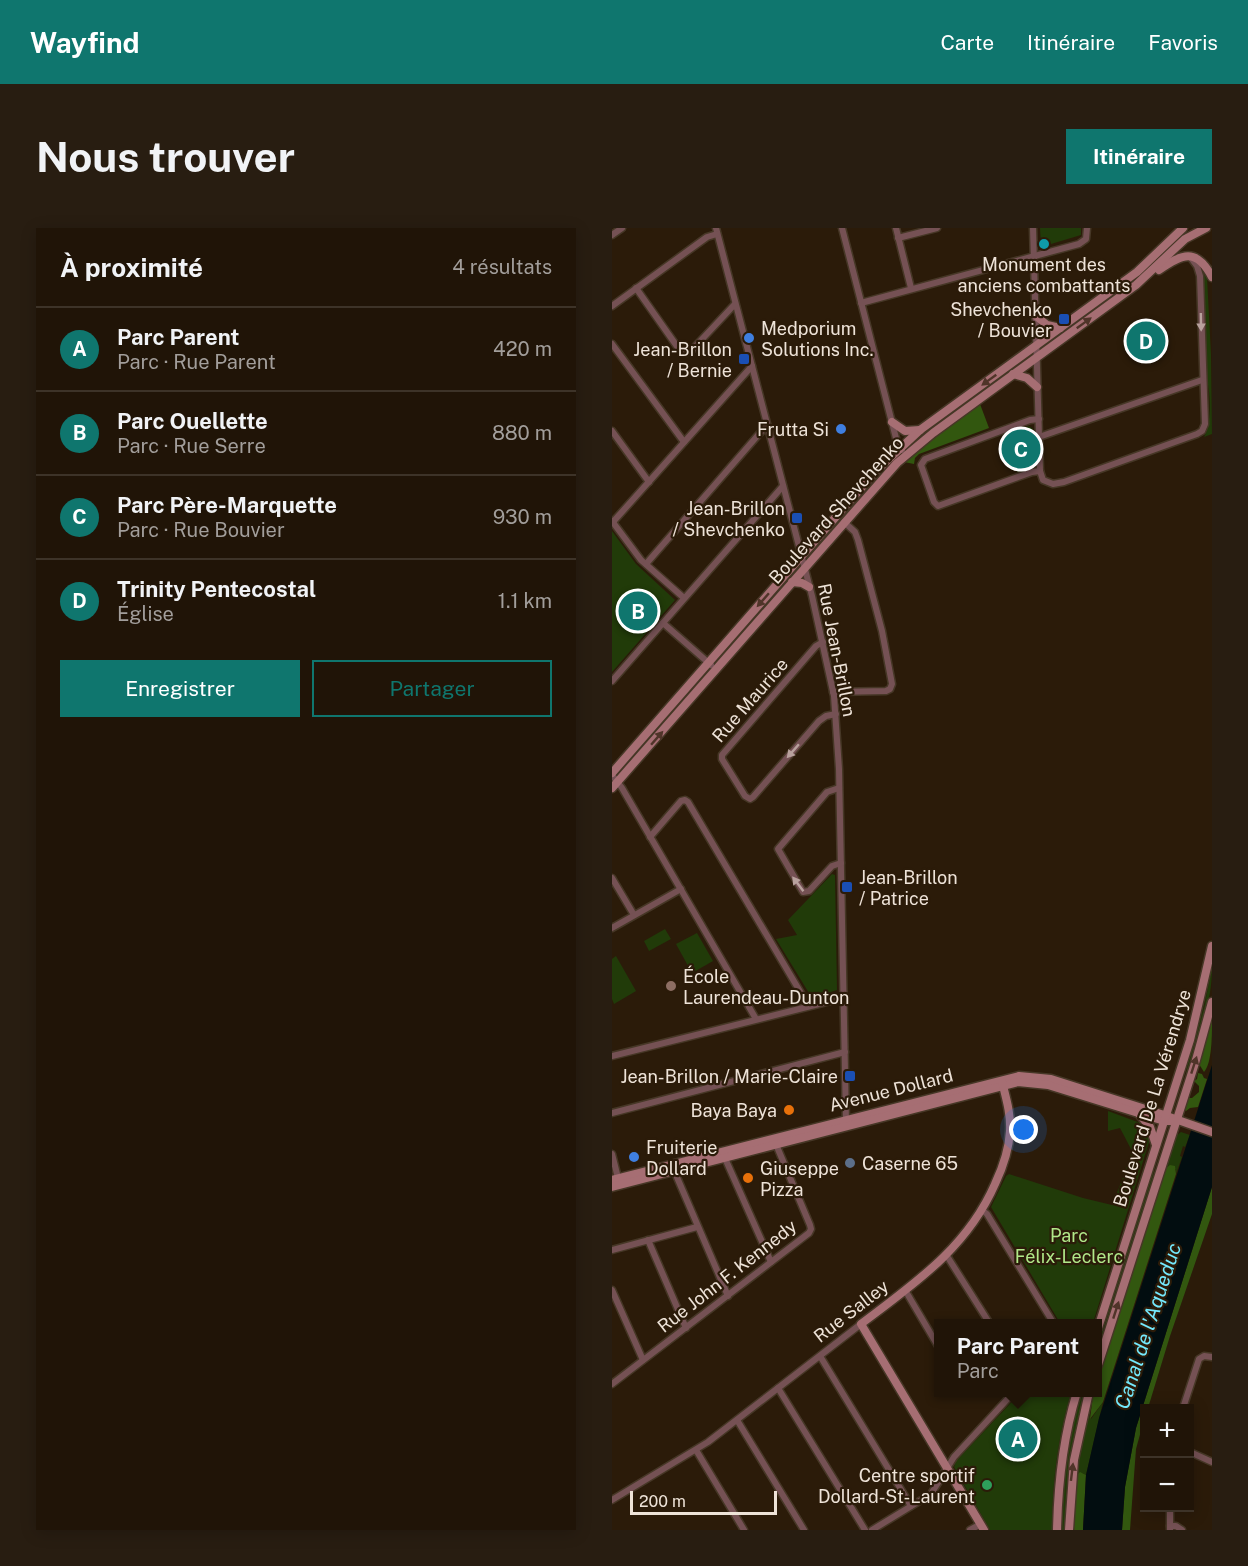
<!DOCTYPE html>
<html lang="fr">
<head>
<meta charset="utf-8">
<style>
	:root { --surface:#201407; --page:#281d11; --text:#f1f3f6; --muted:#a29e9b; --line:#3d3328; --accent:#0f766e }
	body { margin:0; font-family:"Public Sans",sans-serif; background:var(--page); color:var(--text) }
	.controls { position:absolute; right:18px; bottom:18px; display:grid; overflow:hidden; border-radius:0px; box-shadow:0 3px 15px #0003 }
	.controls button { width:54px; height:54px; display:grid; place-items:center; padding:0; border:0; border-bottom:2px solid var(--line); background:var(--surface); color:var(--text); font:30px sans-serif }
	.scale { position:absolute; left:18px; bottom:15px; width:147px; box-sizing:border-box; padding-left:6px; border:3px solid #eee3d8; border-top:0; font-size:16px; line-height:21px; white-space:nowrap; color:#eee3d8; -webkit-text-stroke:4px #2b1b09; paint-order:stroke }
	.you { position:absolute; left:412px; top:902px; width:21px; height:21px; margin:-15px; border:4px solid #fff; border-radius:50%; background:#1a73e8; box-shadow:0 0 0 9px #1a73e833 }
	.badge { display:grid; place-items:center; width:39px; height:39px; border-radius:50%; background:var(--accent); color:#fff; font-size:20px; font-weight:700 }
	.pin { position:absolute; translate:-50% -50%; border:3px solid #fff; box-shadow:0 2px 6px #0006 }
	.popup { position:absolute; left:322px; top:1091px; width:168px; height:78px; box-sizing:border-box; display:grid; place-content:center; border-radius:0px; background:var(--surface); filter:drop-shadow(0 2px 4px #0005); font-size:20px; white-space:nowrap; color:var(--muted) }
	.popup b { font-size:22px; color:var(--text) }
	.popup::after { content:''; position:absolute; left:50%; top:100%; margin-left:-12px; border:12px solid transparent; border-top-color:var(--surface) }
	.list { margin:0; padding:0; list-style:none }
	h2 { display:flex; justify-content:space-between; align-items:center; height:78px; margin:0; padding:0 24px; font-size:26px }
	h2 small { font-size:20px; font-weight:400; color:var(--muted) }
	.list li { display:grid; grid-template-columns:39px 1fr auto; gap:18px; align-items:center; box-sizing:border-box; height:84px; padding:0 24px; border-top:2px solid var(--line) }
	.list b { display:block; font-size:22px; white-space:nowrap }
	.list p { margin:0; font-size:20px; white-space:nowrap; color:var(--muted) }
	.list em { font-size:20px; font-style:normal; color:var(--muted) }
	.actions { display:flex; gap:12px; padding:18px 24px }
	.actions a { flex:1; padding:14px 0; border:2px solid var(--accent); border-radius:0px; text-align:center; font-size:21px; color:var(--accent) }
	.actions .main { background:var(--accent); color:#fff }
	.map { position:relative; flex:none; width:600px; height:1302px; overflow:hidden; border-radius:0px }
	header { display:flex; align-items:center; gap:36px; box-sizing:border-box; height:84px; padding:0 30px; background:var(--accent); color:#fff }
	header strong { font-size:28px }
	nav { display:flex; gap:33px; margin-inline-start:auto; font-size:21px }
	.intro { display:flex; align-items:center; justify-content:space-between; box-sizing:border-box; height:144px; padding:0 36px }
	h1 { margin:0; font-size:42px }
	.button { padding:15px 27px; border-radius:0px; background:var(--accent); color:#fff; font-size:21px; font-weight:700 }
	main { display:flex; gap:36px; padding:0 36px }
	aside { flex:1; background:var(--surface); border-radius:0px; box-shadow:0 3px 15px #0003 }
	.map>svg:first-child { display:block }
</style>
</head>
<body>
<header>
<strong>Wayfind</strong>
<nav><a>Carte</a><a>Itinéraire</a><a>Favoris</a></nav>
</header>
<div class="intro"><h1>Nous trouver</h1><a class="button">Itinéraire</a></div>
<main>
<aside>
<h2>À proximité<small>4 résultats</small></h2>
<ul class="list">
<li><span class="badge">A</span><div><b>Parc Parent</b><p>Parc · Rue Parent</p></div><em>420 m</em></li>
<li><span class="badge">B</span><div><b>Parc Ouellette</b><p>Parc · Rue Serre</p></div><em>880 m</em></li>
<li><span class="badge">C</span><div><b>Parc Père-Marquette</b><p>Parc · Rue Bouvier</p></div><em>930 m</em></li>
<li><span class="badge">D</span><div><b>Trinity Pentecostal</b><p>Église</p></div><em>1.1 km</em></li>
</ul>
<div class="actions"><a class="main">Enregistrer</a><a>Partager</a></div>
</aside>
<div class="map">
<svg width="600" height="1302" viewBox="0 0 600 1302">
	<rect width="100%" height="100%" fill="#2b1b09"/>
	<g fill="#213b09">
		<path d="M428 0H469V7L429 19Z"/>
		<path d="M590 41 595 49 599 126 600 206 592 209C600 197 599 160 593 145Z"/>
		<path d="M417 198 421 201 422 237 405 244 391 207Z"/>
		<path d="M0 303 24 336 63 372 0 444Z"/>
		<path d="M220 646 223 647 225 762 200 770 164 711 185 707 176 692Z"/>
		<path d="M53 701 59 711 37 723 32 713Z"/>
		<path d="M85 705 101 733 80 745 64 716Z"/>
		<path d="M4 728 24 763 2 776 0 771V731Z"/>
		<path d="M600 740C600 778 584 817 573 853L576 833 592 779Z"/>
		<path d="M496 883 531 896 535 900 537 914 481 1095H448L379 979 394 948 397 946 471 970 500 977 510 952 520 923 508 900 496 903Z"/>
		<path d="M569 904 578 907 573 919 571 918 568 928 570 929 564 946V941L552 942 563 909Z"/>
		<path d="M544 931 540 955 486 1124V1114Z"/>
		<path d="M408 1165H459C446 1209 440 1255 440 1302H378L342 1239 344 1233Z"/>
		<path d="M469 1165H473C459 1210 453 1255 453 1302H449C449 1256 455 1209 469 1165Z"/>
		<path d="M481 1167 477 1187 479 1191 491 1174 474 1247 470 1245 464 1248 468 1220Z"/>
	</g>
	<g fill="#32570f">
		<path d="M368 176 377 200 307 226 303 230 302 236 292 234 314 215Z"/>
		<path d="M600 792C600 807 600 835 592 844L587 836Z"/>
		<path d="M586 845 590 846 592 850 595 851 586 879 578 880 574 883 572 881 576 870H580L587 864V858L582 853 585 851Z"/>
		<path d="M558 937 563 938 564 946 491 1174 478 1191 481 1167V1165L486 1164V1151L552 942Z"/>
		<path d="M600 959V986L558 1108 536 1180H532V1192L524 1221 518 1302H510L513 1259 524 1200Z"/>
		<path d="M468 1244 474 1247 471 1302H461L464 1248Z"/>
	</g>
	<path fill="#020d10" d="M600 837V959L524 1200 513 1259 510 1302H471L474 1247 487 1190Z"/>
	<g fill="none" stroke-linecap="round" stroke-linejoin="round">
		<g stroke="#463726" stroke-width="9">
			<g id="street">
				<path d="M104 0 200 368 222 468 227 541 234 894"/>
				<path d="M230 0 285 214 290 222"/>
				<path d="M284 0 299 60"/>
				<path d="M421 0 428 243 431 252 441 256 452 254 585 206 590 203 593 196 588 48 585 38 579 30"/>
				<path d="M0 7 10 0"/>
				<path d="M286 10 325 0"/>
				<path d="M24 60 69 124 73 125 78 124 123 76"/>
				<path d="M249 75 467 16 474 11 475 0"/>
				<path d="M0 78 95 9 105 6"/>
				<path d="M0 116 72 214"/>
				<path d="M427 191 418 192 313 231 309 237 322 274 326 278 420 244 428 243"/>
				<path d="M0 203 37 254"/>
				<path d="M427 209 590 152"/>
				<path d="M0 293 29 332 72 370"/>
				<path d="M1 294 140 138"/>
				<path d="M34 336 154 198"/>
				<path d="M51 395 99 437"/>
				<path d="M211 414 204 418 110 527V531L133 568 138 571 141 569 207 493 214 488 224 486"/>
				<path d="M0 453 171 258"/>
				<path d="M221 464 274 463 278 461 280 456 270 403 246 312 243 304 232 294"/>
				<path d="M0 547 10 560 144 791"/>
				<path d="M227 560 215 564 166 621 191 664 197 663 220 638 229 635"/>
				<path d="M38 609 69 573 73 572 76 574 196 777"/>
				<path d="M0 650 22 687"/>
				<path d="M0 700 69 661"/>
				<path d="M0 828 231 770"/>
				<path d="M0 885 233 824"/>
				<path d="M0 926 7 954"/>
				<path d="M112 928 159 1034"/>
				<path d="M61 940 116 1068"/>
				<path d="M370 982 375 986 442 1096"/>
				<path d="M36 1012 74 1100"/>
				<path d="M0 1022 85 999"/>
				<path d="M335 1028 378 1096"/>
				<path d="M0 1062 31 1132"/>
				<path d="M293 1062 326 1118"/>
				<path d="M208 1128 299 1278"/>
				<path d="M0 1156 197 1005 199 1001 198 997 163 914"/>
				<path d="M166 1160 253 1302"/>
				<path d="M571 1180 587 1131 592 1128 600 1129"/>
				<path d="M125 1192 192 1302"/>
				<path d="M84 1222 132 1302"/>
				<path d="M578 1224 600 1234"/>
				<path d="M0 1272 96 1214 249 1096"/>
				<path d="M558 1280V1302"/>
				<path d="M558 1298H564L570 1302"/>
				<path d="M260 1302 319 1266 342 1229 402 1164"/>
				<path d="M358 1302 369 1296"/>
			</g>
		</g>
		<g stroke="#463726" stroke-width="11">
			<g id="secondary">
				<path d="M547 42C570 26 584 19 600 49"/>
				<path d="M423 87 435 97 448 100"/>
				<path d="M401 146 415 150 425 159"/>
				<path d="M280 194 293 203 308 202"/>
				<path d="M180 354 190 355 197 359"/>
				<path d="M0 545 264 243 308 202 525 44 571 0"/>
				<path d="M0 560 285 235 321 205 524 57 573 11 594 0"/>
				<path d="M528 887 538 899 544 917"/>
				<path d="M0 952 407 848 439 851 549 886 600 904"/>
				<path d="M0 959 406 854 436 857 552 893H559"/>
				<path d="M486 1100 578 812 600 718"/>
				<path d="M486 1137 584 832 600 774"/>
				<path d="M372 1302 249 1096C303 1055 355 1020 383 956 391 939 397 922 398 903 399 886 394 870 390 854"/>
				<path d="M445 1302C446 1255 451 1209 465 1164"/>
				<path d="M457 1302 462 1232 477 1164"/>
			</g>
		</g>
		<use href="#street" stroke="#755154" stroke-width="6"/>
		<use href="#secondary" stroke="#a66e73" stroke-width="8"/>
	</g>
	<defs><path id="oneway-solid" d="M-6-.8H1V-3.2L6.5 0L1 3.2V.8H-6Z" transform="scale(1.5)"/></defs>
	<g fill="#b8a19d">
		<use href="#oneway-solid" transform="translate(589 94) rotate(89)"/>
		<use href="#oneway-solid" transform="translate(181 523) rotate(131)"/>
		<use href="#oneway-solid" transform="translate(186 656) rotate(-127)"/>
	</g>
	<g fill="#503429">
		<use href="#oneway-solid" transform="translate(472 95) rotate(-36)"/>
		<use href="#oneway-solid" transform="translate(377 152) rotate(144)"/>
		<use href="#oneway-solid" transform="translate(151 372) rotate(131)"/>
		<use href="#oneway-solid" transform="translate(45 510) rotate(-49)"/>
		<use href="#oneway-solid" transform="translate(582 837) rotate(-72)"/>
		<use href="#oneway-solid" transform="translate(504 1082) rotate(-72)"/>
		<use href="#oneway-solid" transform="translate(460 1244) rotate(-83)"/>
	</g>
	<circle fill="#0f9aa8" stroke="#2b1b09" stroke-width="2" cx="432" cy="16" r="6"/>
	<g fill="#1a4fb4" stroke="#2b1b09" stroke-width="2">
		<rect x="446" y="85" width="12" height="12" rx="3"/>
		<rect x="126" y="125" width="12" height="12" rx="3"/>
		<rect x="179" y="284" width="12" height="12" rx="3"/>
		<rect x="229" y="653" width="12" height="12" rx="3"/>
		<rect x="232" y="842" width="12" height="12" rx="3"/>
	</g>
	<g fill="#3f7fe0" stroke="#2b1b09" stroke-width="2">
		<circle cx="137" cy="110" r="6"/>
		<circle cx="229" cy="201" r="6"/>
		<circle cx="22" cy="929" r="6"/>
	</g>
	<circle fill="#8d6e63" stroke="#2b1b09" stroke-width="2" cx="59" cy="758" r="6"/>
	<g fill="#e8710a" stroke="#2b1b09" stroke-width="2">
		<circle cx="177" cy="882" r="6"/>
		<circle cx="136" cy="950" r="6"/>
	</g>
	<circle fill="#5c6f8a" stroke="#2b1b09" stroke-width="2" cx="238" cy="935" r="6"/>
	<circle fill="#2e9e5b" stroke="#2b1b09" stroke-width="2" cx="375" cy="1257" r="6"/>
	<g text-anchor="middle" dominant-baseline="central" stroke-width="4.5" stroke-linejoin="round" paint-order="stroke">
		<g font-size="18" fill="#eee3d8" stroke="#2b1b09" text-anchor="end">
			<text x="432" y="36" text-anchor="middle">Monument des<tspan x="432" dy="21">anciens combattants</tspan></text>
			<text x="440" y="81">Shevchenko<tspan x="440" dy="21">/ Bouvier</tspan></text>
			<text x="149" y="100" text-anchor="start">Medporium<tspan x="149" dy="21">Solutions Inc.</tspan></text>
			<text x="120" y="121">Jean-Brillon<tspan x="120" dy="21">/ Bernie</tspan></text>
			<text x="217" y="201">Frutta Si</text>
			<text x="173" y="280">Jean-Brillon<tspan x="173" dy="21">/ Shevchenko</tspan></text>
			<text x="247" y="649" text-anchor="start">Jean-Brillon<tspan x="247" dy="21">/ Patrice</tspan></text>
			<text x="71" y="748" text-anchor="start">École<tspan x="71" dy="21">Laurendeau-Dunton</tspan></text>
			<text x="226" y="848">Jean-Brillon / Marie-Claire</text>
			<text x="165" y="882">Baya Baya</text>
			<text x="34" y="919" text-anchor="start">Fruiterie<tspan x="34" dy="21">Dollard</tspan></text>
			<text x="250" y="935" text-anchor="start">Caserne 65</text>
			<text x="148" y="940" text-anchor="start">Giuseppe<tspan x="148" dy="21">Pizza</tspan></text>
			<text x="363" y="1247">Centre sportif<tspan x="363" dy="21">Dollard-St-Laurent</tspan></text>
		</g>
		<g font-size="18" fill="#eee3d8" stroke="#2b1b09">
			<text transform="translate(224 282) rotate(-48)">Boulevard Shevchenko</text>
			<text transform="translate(225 422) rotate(79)">Rue Jean-Brillon</text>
			<text transform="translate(138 472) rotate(-49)">Rue Maurice</text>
			<text transform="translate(279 862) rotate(-14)">Avenue Dollard</text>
			<text transform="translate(540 870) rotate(-73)">Boulevard De La Vérendrye</text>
			<text transform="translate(115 1048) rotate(-38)">Rue John F. Kennedy</text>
			<text transform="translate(239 1083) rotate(-38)">Rue Salley</text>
		</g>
		<g font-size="18" fill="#b1e889" stroke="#2b1b09">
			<text x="457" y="1007">Parc<tspan x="457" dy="21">Félix-Leclerc</tspan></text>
		</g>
		<g font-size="20" font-style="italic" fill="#74e9fd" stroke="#2b1b09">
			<text transform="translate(536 1098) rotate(-72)">Canal de l'Aqueduc</text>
		</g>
	</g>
</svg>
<div class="controls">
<button>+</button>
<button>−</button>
</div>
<div class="scale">200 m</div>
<div class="you"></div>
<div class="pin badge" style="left:406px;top:1211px">A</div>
<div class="popup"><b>Parc Parent</b>Parc</div>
<div class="pin badge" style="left:26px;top:383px">B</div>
<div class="pin badge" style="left:409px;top:221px">C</div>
<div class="pin badge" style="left:534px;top:113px">D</div>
</div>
</main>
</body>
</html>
